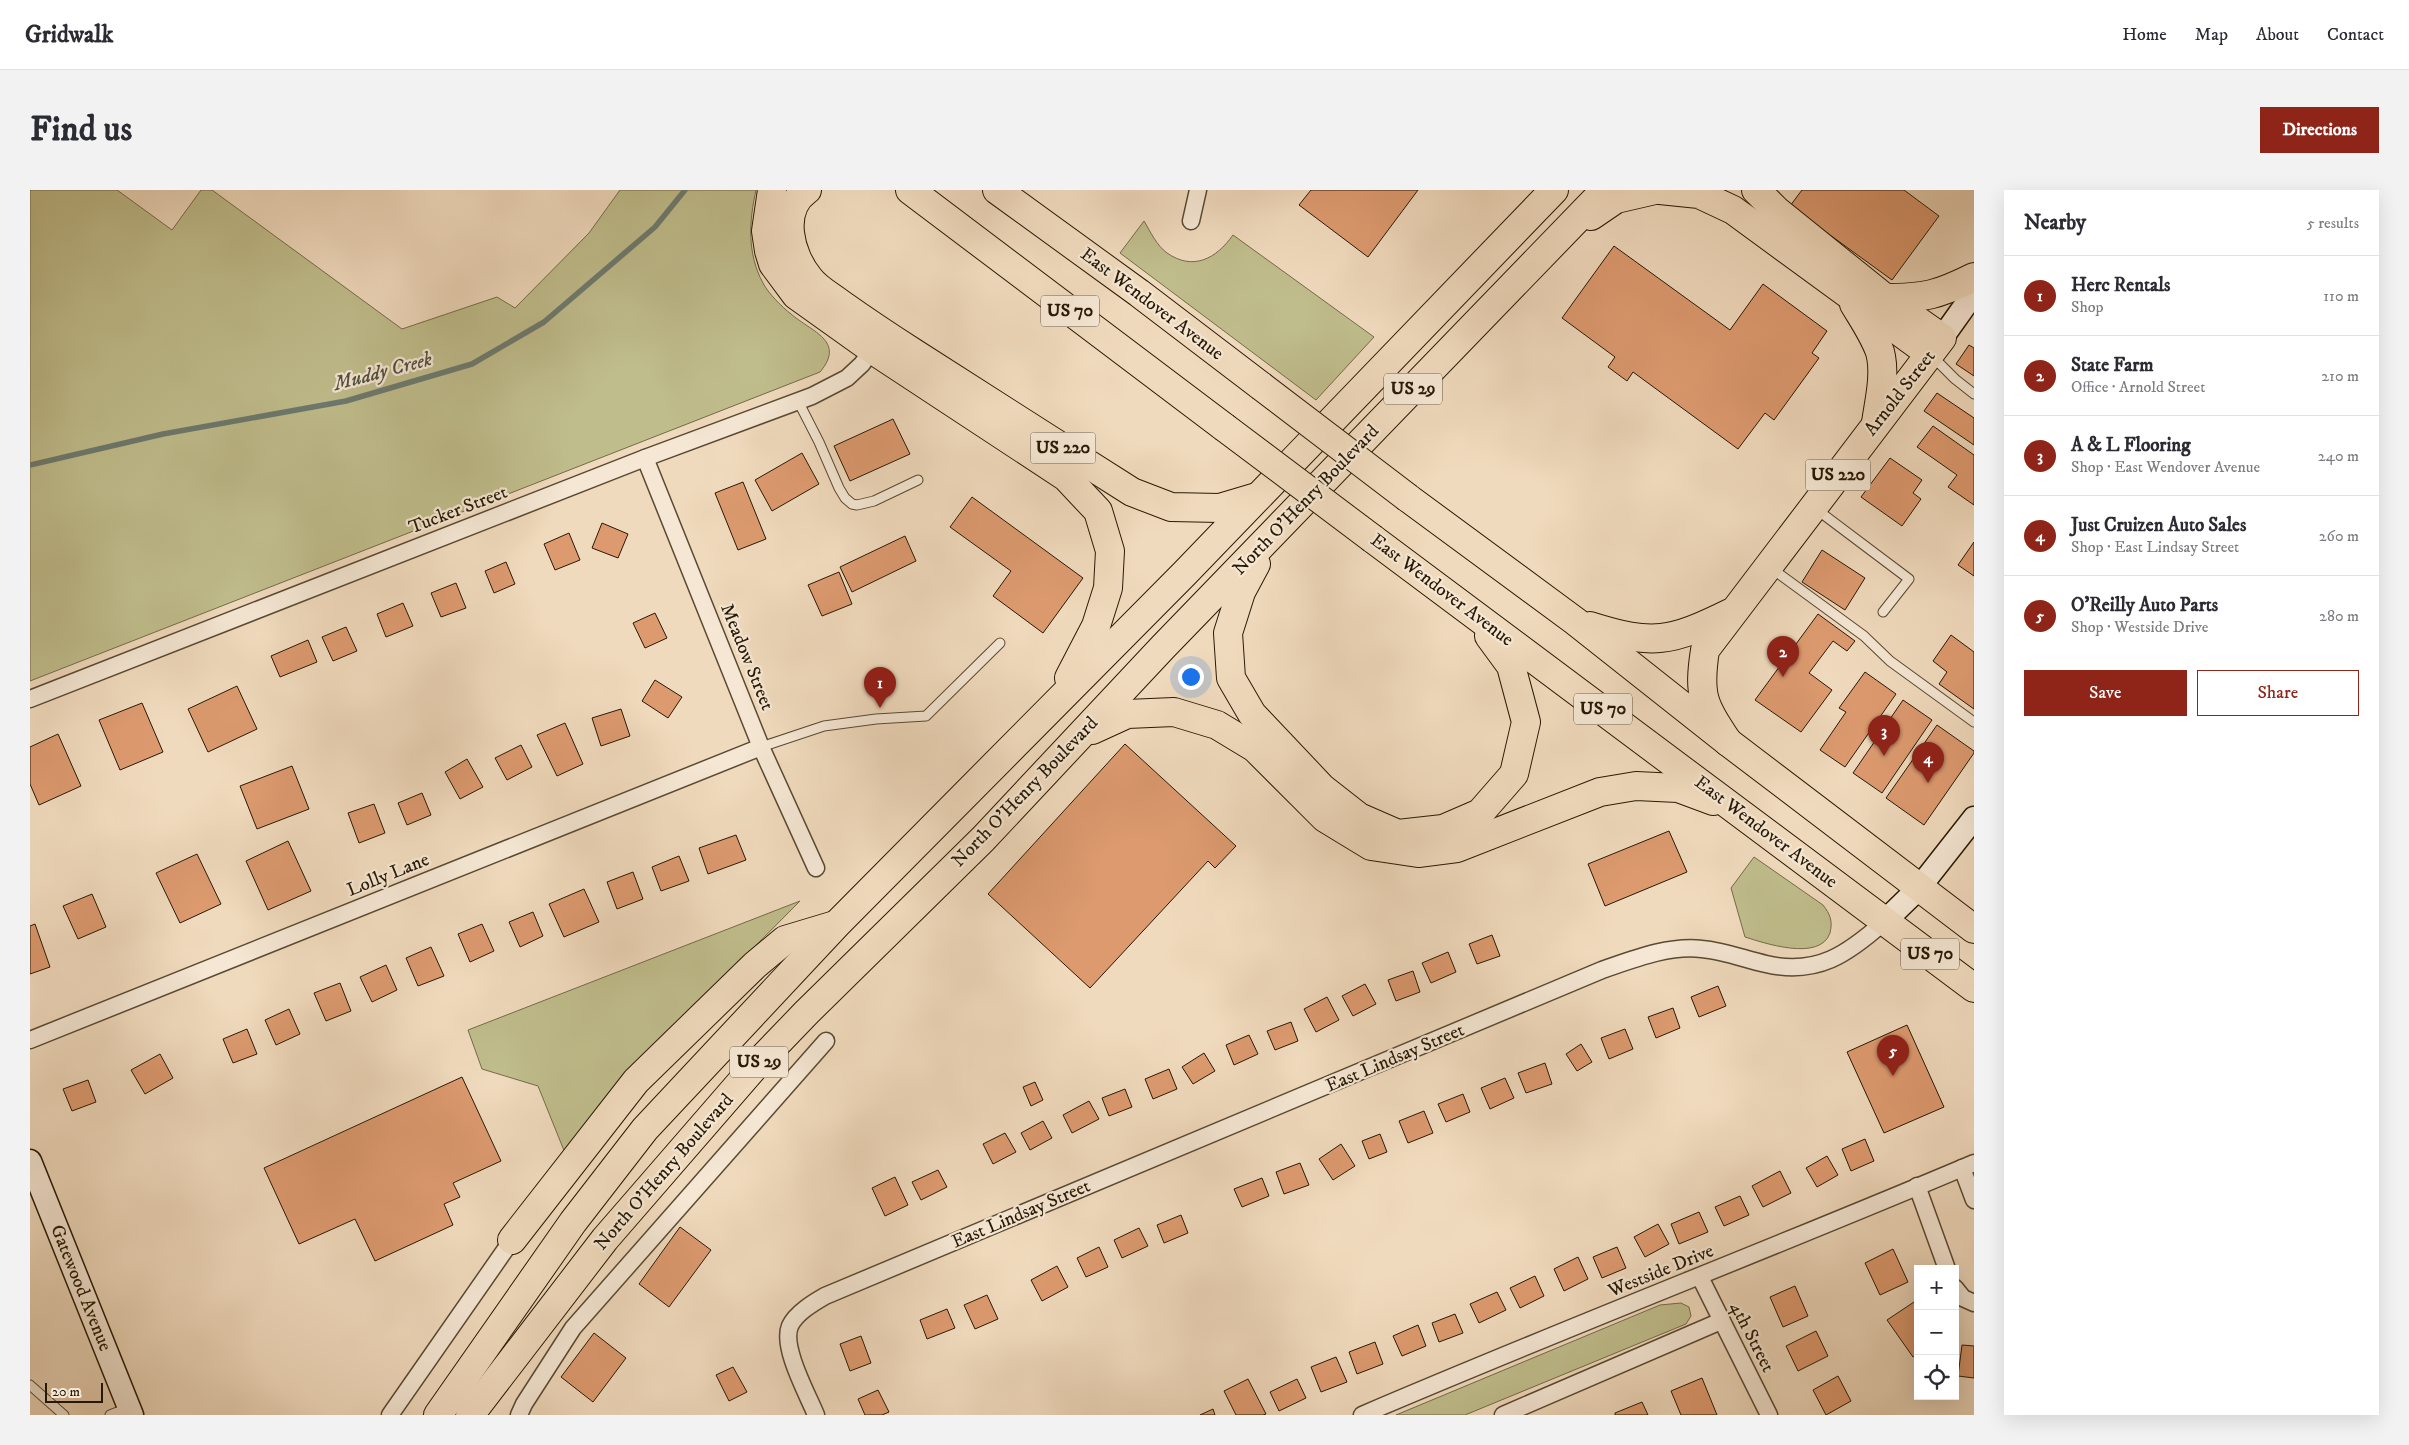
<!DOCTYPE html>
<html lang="en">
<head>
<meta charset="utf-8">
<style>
	:root { --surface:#fff; --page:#f2f2f3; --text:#2b2b33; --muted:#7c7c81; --line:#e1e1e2; --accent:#8f2418 }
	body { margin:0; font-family:"IM FELL DW Pica",serif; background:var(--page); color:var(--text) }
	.controls { position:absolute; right:15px; bottom:15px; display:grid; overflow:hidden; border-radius:0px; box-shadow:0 5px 20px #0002 }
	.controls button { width:45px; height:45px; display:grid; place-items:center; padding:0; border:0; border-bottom:1px solid var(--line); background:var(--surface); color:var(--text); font:25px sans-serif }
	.scale { position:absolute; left:15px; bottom:12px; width:58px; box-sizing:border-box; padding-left:5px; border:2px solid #281905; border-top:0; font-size:14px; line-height:18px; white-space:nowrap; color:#281905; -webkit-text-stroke:4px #f5e7d4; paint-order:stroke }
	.you { position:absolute; left:1160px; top:486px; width:18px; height:18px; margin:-12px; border:4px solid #fff; border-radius:50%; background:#1a73e8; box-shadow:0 0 0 8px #1a73e833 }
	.badge { display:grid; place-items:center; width:32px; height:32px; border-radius:50%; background:var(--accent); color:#fff; font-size:16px; font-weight:700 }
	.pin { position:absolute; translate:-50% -41px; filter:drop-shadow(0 1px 2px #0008) }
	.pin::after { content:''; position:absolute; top:26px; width:18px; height:15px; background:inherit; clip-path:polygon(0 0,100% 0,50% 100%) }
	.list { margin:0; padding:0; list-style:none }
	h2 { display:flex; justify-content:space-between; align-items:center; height:65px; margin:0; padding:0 20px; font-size:21px }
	h2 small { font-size:16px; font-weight:400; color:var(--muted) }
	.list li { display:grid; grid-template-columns:32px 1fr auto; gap:15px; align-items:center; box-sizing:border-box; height:80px; padding:0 20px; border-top:1px solid var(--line) }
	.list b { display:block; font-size:19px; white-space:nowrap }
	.list p { margin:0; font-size:16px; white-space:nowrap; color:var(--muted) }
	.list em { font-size:16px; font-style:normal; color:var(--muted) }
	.actions { display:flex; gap:10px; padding:15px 20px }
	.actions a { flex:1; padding:11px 0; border:1px solid var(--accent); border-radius:0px; text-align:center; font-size:18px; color:var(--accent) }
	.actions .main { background:var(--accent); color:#fff }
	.icon { flex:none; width:28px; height:28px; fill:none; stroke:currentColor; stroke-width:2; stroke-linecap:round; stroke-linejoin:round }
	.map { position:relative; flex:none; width:1944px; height:1225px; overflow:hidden; border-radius:0px }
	header { display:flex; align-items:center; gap:30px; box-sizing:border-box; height:70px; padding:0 25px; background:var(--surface); border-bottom:1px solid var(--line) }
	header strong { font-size:24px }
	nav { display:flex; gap:28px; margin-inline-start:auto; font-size:18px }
	.intro { display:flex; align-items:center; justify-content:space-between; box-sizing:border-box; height:120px; padding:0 30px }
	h1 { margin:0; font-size:35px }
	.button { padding:12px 22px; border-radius:0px; background:var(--accent); color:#fff; font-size:18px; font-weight:700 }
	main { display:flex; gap:30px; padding:0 30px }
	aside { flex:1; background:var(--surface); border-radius:0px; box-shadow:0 5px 20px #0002 }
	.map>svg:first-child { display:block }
</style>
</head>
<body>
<header>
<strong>Gridwalk</strong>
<nav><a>Home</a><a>Map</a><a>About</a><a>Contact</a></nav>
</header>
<div class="intro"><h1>Find us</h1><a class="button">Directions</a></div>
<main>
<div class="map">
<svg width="1944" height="1225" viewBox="0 0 1944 1225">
	<rect width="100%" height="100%" fill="#f0dabd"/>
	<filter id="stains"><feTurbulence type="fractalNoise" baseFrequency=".004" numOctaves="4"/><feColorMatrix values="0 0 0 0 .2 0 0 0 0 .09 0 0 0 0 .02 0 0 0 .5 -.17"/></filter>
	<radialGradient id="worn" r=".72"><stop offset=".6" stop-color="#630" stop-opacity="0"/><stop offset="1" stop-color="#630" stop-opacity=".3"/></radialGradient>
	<g fill="#c0bd8c" stroke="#746b48">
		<path d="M0 0H87L142 40 171 0H182L372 139 467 107 485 118 559 43 590 0H726C719 31 717 64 733 93 738 103 752 117 761 124 782 142 816 151 790 182L0 491Z"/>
		<path d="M1114 31C1120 41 1127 56 1137 63 1163 81 1186 69 1203 45L1344 147 1286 210 1090 63Z"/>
		<path d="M1724 667 1793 715C1800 724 1803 731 1800 743 1790 772 1734 753 1715 747L1701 698Z"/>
		<path d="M770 711 631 851 535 963 508 896 452 879 438 840Z"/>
		<path d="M1651 1113 1659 1117 1661 1126 1656 1134 1435 1225H1366L1630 1115Z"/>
	</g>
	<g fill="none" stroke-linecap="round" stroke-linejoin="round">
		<path stroke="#6d7a6f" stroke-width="5.5" d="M0 275 133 244 316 211 442 174 514 132 625 37 655 0"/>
	</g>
	<g fill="#dd9a6f" stroke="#281905">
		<path d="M1281 0H1388L1338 67 1269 15Z"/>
		<path d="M1772 0H1874L1909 26 1862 90 1760 16Z"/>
		<path d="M1584 56 1700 140 1733 94 1797 141 1782 163 1789 168 1744 230 1735 223 1708 259 1603 182 1597 191 1578 177 1585 167 1532 128Z"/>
		<path d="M1939 155 1944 158V186L1926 174Z"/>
		<path d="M1907 203 1944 228V255L1894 221Z"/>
		<path d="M863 229 880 264 820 291 804 256Z"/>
		<path d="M1903 236 1944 265V315L1918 297 1927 285 1887 257Z"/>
		<path d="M772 263 789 294 742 321 725 290Z"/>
		<path d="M1860 268 1892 290 1883 303 1891 309 1872 336 1831 307Z"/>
		<path d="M713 292 736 349 708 360 685 303Z"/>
		<path d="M942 307 1053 388 1013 443 963 406 981 381 920 337Z"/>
		<path d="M572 333 598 344 588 368 562 358Z"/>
		<path d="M539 343 550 370 525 380 514 354Z"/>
		<path d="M875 346 886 371 822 402 810 377Z"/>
		<path d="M1944 352V386L1928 375Z"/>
		<path d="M1792 360 1835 388 1815 420 1772 392Z"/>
		<path d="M476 372 485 394 464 403 455 381Z"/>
		<path d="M809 382 822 414 792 426 778 395Z"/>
		<path d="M426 393 436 418 411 427 401 403Z"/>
		<path d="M373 413 383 436 356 447 347 424Z"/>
		<path d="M625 423 637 448 615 458 603 433Z"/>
		<path d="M1788 424 1825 451 1817 461 1803 451 1779 483 1802 500 1771 542 1725 510Z"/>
		<path d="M316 437 327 461 303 471 292 447Z"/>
		<path d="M1921 445 1944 462V519L1909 494 1917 482 1903 471Z"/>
		<path d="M278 450 287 472 250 487 241 466Z"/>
		<path d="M1835 482 1866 504 1815 577 1790 560 1816 522 1809 518Z"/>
		<path d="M625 490 652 507 638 528 612 511Z"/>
		<path d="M207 496 227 539 178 562 158 519Z"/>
		<path d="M1873 510 1902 530 1852 603 1823 583Z"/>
		<path d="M112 513 133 562 90 580 69 530Z"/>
		<path d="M591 519 600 546 571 556 562 528Z"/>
		<path d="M535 533 553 574 527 586 507 545Z"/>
		<path d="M1907 535 1944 561V563L1894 635 1856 608Z"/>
		<path d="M28 544 51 596 9 615 0 594V557Z"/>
		<path d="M1095 554 1206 656 1185 678 1178 671 1060 798 958 704Z"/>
		<path d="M491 555 502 577 477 590 465 568Z"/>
		<path d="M437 569 453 597 430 609 415 582Z"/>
		<path d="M262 576 279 619 227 639 210 596Z"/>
		<path d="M392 603 401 625 377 635 368 613Z"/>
		<path d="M344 614 355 643 329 653 318 623Z"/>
		<path d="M1639 641 1657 682 1575 716 1558 674Z"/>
		<path d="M706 645 716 670 678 684 669 658Z"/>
		<path d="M258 651 281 701 238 720 216 671Z"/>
		<path d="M167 664 191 714 150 733 126 683Z"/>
		<path d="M649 666 659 691 631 701 622 677Z"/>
		<path d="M603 682 613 709 587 719 577 692Z"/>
		<path d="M554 699 569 732 534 747 519 714Z"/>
		<path d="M62 704 76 737 48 749 33 716Z"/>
		<path d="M503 722 513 746 490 757 479 732Z"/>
		<path d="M5 734 20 777 0 784V736Z"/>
		<path d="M452 734 464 761 440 772 428 744Z"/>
		<path d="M1462 745 1470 766 1447 774 1439 754Z"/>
		<path d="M401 757 414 786 388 796 376 768Z"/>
		<path d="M1418 762 1426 782 1401 793 1392 773Z"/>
		<path d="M356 775 367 800 342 812 330 787Z"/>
		<path d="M1383 781 1390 802 1366 811 1358 790Z"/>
		<path d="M310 793 321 821 296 831 284 803Z"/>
		<path d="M1335 794 1346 814 1323 826 1312 806Z"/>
		<path d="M1688 796 1696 816 1669 827 1661 807Z"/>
		<path d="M1297 807 1309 830 1286 842 1274 819Z"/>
		<path d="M1643 818 1650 838 1626 848 1618 827Z"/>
		<path d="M259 819 270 844 246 855 235 830Z"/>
		<path d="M1261 832 1268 851 1245 860 1237 841Z"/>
		<path d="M1877 835 1914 917 1854 943 1817 862Z"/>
		<path d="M217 839 227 864 203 873 193 849Z"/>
		<path d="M1595 839 1603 859 1579 869 1571 848Z"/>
		<path d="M1219 845 1228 864 1204 875 1196 855Z"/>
		<path d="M1551 854 1562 872 1547 881 1536 864Z"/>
		<path d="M1174 863 1185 881 1163 894 1152 877Z"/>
		<path d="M130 864 143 888 115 904 101 880Z"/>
		<path d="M1515 873 1522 894 1496 903 1488 883Z"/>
		<path d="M1139 879 1147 899 1123 909 1115 889Z"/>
		<path d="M432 887 471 971 423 993 430 1007 414 1014 423 1035 345 1071 325 1029 269 1054 234 978Z"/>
		<path d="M1475 888 1484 908 1460 919 1451 898Z"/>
		<path d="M58 890 66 912 42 921 33 899Z"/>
		<path d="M1005 892 1013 910 1001 916 993 897Z"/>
		<path d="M1095 899 1102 917 1079 926 1072 908Z"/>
		<path d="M1433 904 1440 922 1416 932 1408 914Z"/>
		<path d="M1059 911 1069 929 1042 943 1033 925Z"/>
		<path d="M1394 921 1403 943 1378 953 1369 931Z"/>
		<path d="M1013 931 1022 948 1000 960 991 943Z"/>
		<path d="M975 943 986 962 963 974 953 954Z"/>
		<path d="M1350 944 1357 962 1339 969 1332 951Z"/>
		<path d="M1835 949 1844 971 1821 981 1812 959Z"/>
		<path d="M1311 954 1325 976 1303 990 1289 969Z"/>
		<path d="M1797 966 1808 985 1787 997 1776 978Z"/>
		<path d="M1270 973 1279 995 1254 1004 1246 982Z"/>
		<path d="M908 980 917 997 891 1010 882 992Z"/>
		<path d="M1750 981 1761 1003 1733 1017 1722 996Z"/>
		<path d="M865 987 878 1015 855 1026 842 998Z"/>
		<path d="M1232 988 1239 1006 1212 1017 1204 999Z"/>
		<path d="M1710 1006 1719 1025 1694 1036 1685 1017Z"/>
		<path d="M1669 1022 1678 1042 1649 1054 1641 1034Z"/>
		<path d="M1151 1025 1158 1043 1134 1053 1127 1035Z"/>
		<path d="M1628 1034 1639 1054 1615 1067 1604 1047Z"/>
		<path d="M650 1037 681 1060 639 1117 609 1094Z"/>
		<path d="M1109 1038 1118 1056 1092 1068 1084 1050Z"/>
		<path d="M1069 1057 1078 1077 1056 1087 1047 1068Z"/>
		<path d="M1587 1057 1596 1078 1572 1088 1563 1067Z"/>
		<path d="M1863 1059 1878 1092 1850 1105 1835 1073Z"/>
		<path d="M1548 1067 1558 1089 1534 1101 1524 1079Z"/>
		<path d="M1027 1076 1038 1097 1012 1111 1001 1090Z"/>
		<path d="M1505 1086 1514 1106 1490 1118 1480 1098Z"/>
		<path d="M1765 1096 1778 1126 1753 1137 1740 1107Z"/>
		<path d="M1467 1102 1476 1120 1449 1133 1440 1114Z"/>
		<path d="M957 1105 968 1129 945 1139 934 1115Z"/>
		<path d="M1884 1112 1888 1117V1164L1883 1167 1857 1130Z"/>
		<path d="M917 1119 925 1138 897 1149 890 1130Z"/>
		<path d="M1425 1124 1433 1143 1409 1152 1402 1133Z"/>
		<path d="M1388 1135 1396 1156 1372 1166 1363 1146Z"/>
		<path d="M1786 1141 1798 1166 1768 1181 1756 1156Z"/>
		<path d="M564 1143 596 1168 563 1212 531 1187Z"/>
		<path d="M831 1146 841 1173 820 1181 810 1154Z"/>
		<path d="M1345 1152 1353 1174 1327 1184 1319 1162Z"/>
		<path d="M1932 1155 1944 1156V1188L1928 1186Z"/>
		<path d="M1306 1167 1317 1192 1291 1202 1281 1177Z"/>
		<path d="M703 1177 717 1202 699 1211 686 1185Z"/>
		<path d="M1808 1186 1821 1211 1796 1225 1783 1200Z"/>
		<path d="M1672 1188 1687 1225H1651L1641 1201Z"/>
		<path d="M1218 1189 1236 1224 1233 1225H1206L1194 1201Z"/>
		<path d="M1267 1189 1276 1208 1249 1221 1240 1202Z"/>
		<path d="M848 1200 859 1222 852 1225H835L828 1209Z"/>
		<path d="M1612 1212 1618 1225H1585V1223Z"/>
		<path d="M1183 1219 1185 1225H1170Z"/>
	</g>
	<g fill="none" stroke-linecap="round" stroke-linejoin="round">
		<g stroke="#5a4933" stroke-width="11">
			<g id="lane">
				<path d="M1902 166 1925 189 1944 204"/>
				<path d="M768 211 789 252 809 298 815 308 822 314 827 315 844 311 888 290"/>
				<path d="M1786 319 1879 389 1853 422"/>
				<path d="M1741 378 1834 446 1860 471 1944 532"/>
				<path d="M731 557 794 536 846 529 896 526 970 453"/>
				<path d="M0 1195 34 1225"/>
				<path d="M80 1225 98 1218"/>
			</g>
		</g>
		<g stroke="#5a4933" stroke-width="19">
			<g id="street">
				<path d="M1161 31 1168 0"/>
				<path d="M615 268 731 557 786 678"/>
				<path d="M0 509 615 268 782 206 817 188 832 174 846 154"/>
				<path d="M0 850 731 557"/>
				<path d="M1932 978 1944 1010"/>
				<path d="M1887 996 1917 1079"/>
				<path d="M1670 1087 1739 1225"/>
				<path d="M1925 1098 1933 1108 1944 1113"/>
				<path d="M360 1225 482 1050"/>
				<path d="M489 1225 494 1214 543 1138 796 851"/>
				<path d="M786 1225C778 1205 751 1157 760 1136 766 1123 783 1113 795 1106L1572 780C1604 769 1639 755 1672 759 1694 761 1714 769 1736 774 1787 786 1818 764 1855 731"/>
				<path d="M1332 1225C1535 1138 1741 1059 1944 973"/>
				<path d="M1473 1225 1691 1131"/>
			</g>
		</g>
		<g stroke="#281905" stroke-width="25">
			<g id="secondary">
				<path d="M1912 148 1944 103"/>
				<path d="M1855 731 1889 698 1944 628"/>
				<path d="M0 971 102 1225"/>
			</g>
		</g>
		<g stroke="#281905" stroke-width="30">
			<g id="highway">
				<path d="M742 0 736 41 739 61 743 74 766 105 843 160 1036 287 1068 321 1080 361 1078 398 1066 436 1039 488"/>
				<path d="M777 0C748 20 760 65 779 88 787 99 801 106 811 114 835 131 859 147 884 163 956 209 1029 256 1102 302L1141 317 1190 318 1227 307"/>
				<path d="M880 0 1194 237"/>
				<path d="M967 0 1109 103 1231 196"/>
				<path d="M1630 0 1669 4 1703 20 1900 164"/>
				<path d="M1561 26 1586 9 1625 0"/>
				<path d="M1855 108C1895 108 1908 105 1944 87"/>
				<path d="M1824 114C1833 129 1844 145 1850 162 1856 184 1849 211 1846 233"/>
				<path d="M1378 308 1545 431 1698 552 1944 739"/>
				<path d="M1343 349 1944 798"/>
				<path d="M1226 374 1211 402 1198 443 1201 488 1222 524 1292 598 1329 627 1368 644 1413 639 1450 623 1484 584 1496 532 1481 476 1459 446"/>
				<path d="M1560 436C1623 456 1641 452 1700 423"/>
				<path d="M1062 540 1097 524 1144 522 1187 535 1225 558 1295 628 1341 656 1388 663 1427 658 1570 602 1606 596 1648 598 1683 611"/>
				<path d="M1698 552C1673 514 1668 506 1675 460L1912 148 1855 108 1747 21 1726 0"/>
				<path d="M482 1050 606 891 725 775 755 750 805 735"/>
				<path d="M408 1225 543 1032 615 939 807 734 1155 383 1524 0"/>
				<path d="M440 1225 575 1049 725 876 776 823 953 649 1133 457 1575 0"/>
			</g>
		</g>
		<use href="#lane" stroke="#f5e7d4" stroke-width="9"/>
		<use href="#street" stroke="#f5e7d4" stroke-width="16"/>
		<use href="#secondary" stroke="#f5e7d4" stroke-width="22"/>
		<use href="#highway" stroke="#f0dabd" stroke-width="28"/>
		<g stroke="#281905" stroke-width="30" stroke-linecap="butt">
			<g id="highway-bridge">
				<path d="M1231 196 1378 308"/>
				<path d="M1194 237 1343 349"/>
			</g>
		</g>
		<use href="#highway-bridge" stroke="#f0dabd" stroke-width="28"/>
	</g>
	<g text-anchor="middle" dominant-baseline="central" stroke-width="4.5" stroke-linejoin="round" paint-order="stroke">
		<g fill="#f5e7d4" stroke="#665743" stroke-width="1">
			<rect x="1011" y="105.5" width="58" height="31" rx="4"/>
			<rect x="1354" y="183.5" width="58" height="31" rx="4"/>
			<rect x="1000.5" y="242.5" width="65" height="31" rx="4"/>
			<rect x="1775.5" y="269.5" width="65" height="31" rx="4"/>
			<rect x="1544" y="503.5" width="58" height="31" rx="4"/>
			<rect x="1871" y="748.5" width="58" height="31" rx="4"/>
			<rect x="700" y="856.5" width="58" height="31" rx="4"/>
		</g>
		<g font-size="18" font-weight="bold" fill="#281905">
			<text x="1040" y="121">US 70</text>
			<text x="1383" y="199">US 29</text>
			<text x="1033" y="258">US 220</text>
			<text x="1808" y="285">US 220</text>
			<text x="1573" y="519">US 70</text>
			<text x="1900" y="764">US 70</text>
			<text x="729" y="872">US 29</text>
		</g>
		<g font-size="19" fill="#281905" stroke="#f5e7d4">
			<text transform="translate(1122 114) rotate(37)">East Wendover Avenue</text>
			<text transform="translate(1870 203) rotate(-52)">Arnold Street</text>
			<text transform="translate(1276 310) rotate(-46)">North O'Henry Boulevard</text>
			<text transform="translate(428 320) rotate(-21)">Tucker Street</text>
			<text transform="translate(1412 400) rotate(37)">East Wendover Avenue</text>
			<text transform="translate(717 467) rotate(68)">Meadow Street</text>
			<text transform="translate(995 602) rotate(-46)">North O'Henry Boulevard</text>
			<text transform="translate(1736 642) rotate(37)">East Wendover Avenue</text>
			<text transform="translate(358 685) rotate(-22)">Lolly Lane</text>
			<text transform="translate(1365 868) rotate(-23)">East Lindsay Street</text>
			<text transform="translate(634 982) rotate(-49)">North O'Henry Boulevard</text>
			<text transform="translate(991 1024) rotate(-23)">East Lindsay Street</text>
			<text transform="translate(1631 1081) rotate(-22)">Westside Drive</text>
			<text transform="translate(51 1098) rotate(68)">Gatewood Avenue</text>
			<text transform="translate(1722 1147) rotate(63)">4th Street</text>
		</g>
		<g font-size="20" font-style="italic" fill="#505143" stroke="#f5e7d4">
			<text transform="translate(353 182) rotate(-15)">Muddy Creek</text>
		</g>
	</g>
	<rect width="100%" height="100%" filter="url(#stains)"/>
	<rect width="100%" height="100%" fill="url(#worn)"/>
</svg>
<div class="controls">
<button>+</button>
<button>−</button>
<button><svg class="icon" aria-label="locate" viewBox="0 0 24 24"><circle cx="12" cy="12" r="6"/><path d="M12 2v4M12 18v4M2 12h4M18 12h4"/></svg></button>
</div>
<div class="scale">20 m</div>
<div class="you"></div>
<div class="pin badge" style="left:850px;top:518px">1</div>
<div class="pin badge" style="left:1753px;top:487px">2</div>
<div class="pin badge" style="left:1854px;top:566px">3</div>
<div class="pin badge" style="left:1898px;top:593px">4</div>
<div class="pin badge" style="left:1863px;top:886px">5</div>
</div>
<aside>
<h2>Nearby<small>5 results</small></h2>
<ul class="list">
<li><span class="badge">1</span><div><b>Herc Rentals</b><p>Shop</p></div><em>110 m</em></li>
<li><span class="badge">2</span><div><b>State Farm</b><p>Office · Arnold Street</p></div><em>210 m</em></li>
<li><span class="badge">3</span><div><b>A &amp; L Flooring</b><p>Shop · East Wendover Avenue</p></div><em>240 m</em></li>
<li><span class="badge">4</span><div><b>Just Cruizen Auto Sales</b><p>Shop · East Lindsay Street</p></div><em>260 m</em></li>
<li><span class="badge">5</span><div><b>O'Reilly Auto Parts</b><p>Shop · Westside Drive</p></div><em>280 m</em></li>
</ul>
<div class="actions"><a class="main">Save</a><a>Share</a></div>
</aside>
</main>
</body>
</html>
